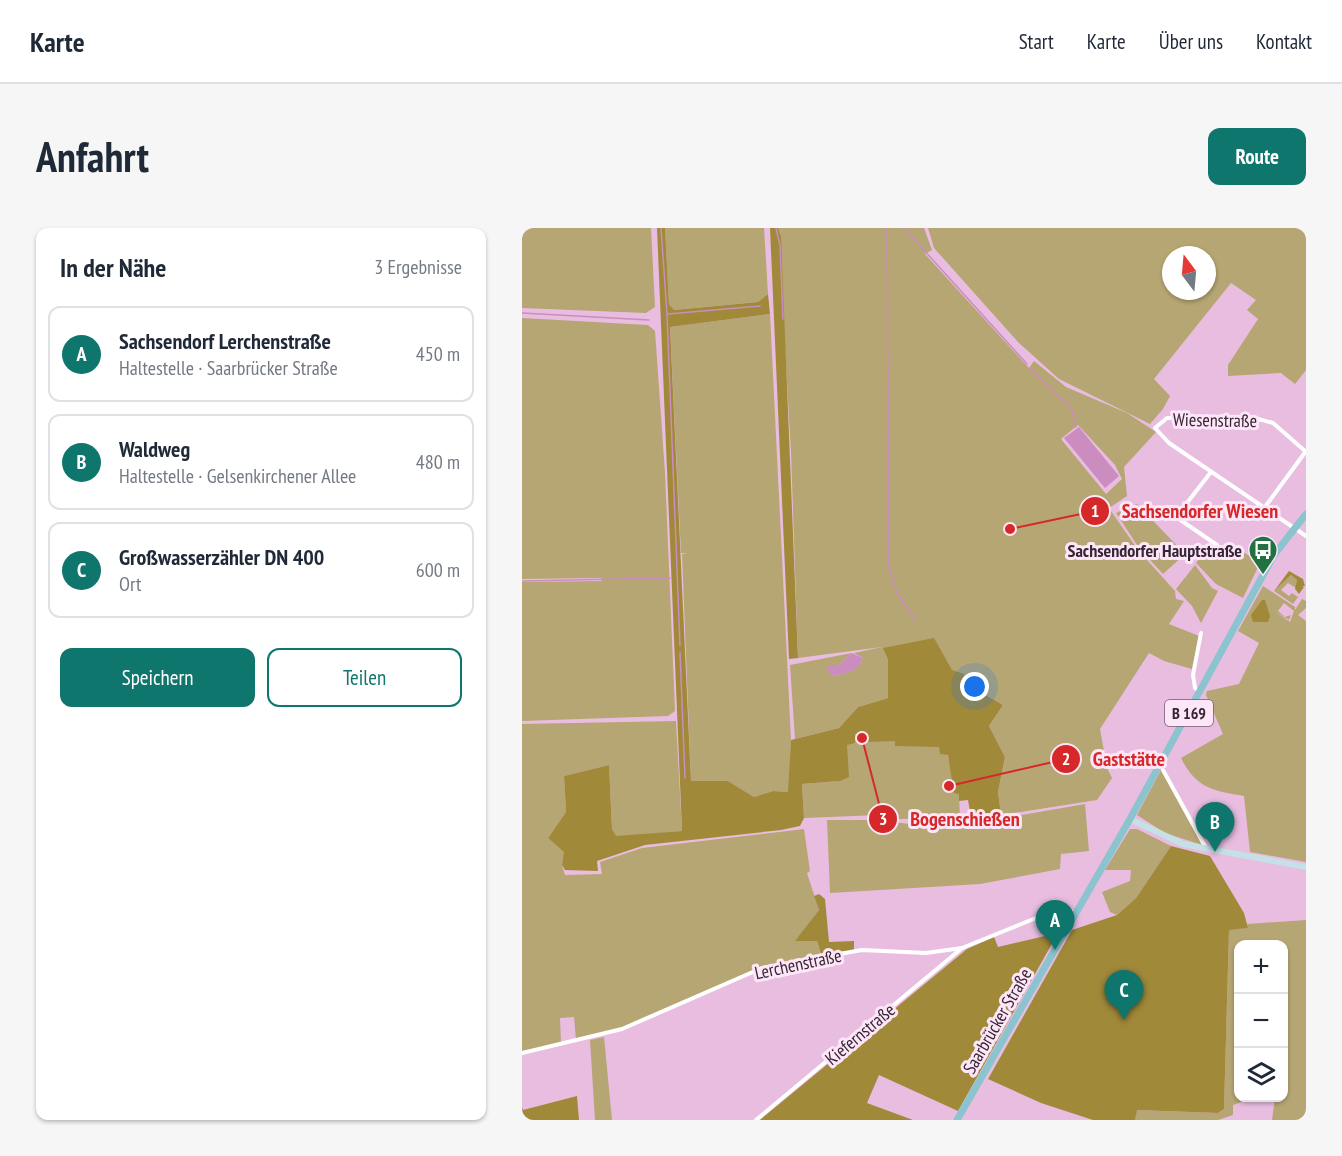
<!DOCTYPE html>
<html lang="de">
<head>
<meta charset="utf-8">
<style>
	:root { --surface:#fff; --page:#f6f6f7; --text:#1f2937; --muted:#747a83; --line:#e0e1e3; --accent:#0f766e }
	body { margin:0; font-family:"PT Sans Narrow",sans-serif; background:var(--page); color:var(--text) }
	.controls { position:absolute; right:18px; bottom:18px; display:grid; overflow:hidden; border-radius:12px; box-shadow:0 2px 4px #0004 }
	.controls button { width:54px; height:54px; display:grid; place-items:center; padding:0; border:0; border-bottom:2px solid var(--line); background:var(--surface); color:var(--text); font:30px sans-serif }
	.compass { position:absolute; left:640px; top:18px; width:54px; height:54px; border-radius:50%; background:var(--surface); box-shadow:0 2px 4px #0004; rotate:344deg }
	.you { position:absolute; left:453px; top:459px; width:21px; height:21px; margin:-15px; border:4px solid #fff; border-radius:50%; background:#1a73e8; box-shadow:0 0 0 9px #1a73e833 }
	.badge { display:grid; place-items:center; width:39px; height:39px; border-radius:50%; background:var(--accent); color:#fff; font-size:20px; font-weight:700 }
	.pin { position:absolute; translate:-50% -50px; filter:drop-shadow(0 2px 3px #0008) }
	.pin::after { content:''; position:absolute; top:32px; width:21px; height:18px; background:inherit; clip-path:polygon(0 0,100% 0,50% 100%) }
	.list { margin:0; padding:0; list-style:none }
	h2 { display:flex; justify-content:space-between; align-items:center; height:78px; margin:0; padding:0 24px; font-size:26px }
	h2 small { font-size:20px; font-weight:400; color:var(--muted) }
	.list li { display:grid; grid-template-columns:39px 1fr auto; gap:18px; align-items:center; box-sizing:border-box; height:96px; margin:0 12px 12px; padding:0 12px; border:2px solid var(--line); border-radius:12px }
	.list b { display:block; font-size:22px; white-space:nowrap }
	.list p { margin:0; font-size:20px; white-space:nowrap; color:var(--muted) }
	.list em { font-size:20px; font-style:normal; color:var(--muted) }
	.actions { display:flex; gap:12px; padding:18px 24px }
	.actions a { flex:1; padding:14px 0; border:2px solid var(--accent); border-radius:12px; text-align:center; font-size:21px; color:var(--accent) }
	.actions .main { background:var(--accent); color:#fff }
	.icon { flex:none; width:33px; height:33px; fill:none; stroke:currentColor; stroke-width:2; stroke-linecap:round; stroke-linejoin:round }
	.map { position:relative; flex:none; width:784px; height:892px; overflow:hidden; border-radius:12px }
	header { display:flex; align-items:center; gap:36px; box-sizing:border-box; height:84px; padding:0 30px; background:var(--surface); border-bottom:2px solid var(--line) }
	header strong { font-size:28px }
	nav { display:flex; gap:33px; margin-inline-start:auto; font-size:21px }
	.intro { display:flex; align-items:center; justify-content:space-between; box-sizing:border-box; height:144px; padding:0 36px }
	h1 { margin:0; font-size:42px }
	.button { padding:15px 27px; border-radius:12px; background:var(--accent); color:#fff; font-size:21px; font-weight:700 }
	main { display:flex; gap:36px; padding:0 36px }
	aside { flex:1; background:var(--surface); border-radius:12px; box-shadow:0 2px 4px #0004 }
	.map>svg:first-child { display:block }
</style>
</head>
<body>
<header>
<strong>Karte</strong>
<nav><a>Start</a><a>Karte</a><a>Über uns</a><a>Kontakt</a></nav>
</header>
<div class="intro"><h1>Anfahrt</h1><a class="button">Route</a></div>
<main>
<aside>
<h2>In der Nähe<small>3 Ergebnisse</small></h2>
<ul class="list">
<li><span class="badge">A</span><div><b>Sachsendorf Lerchenstraße</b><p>Haltestelle · Saarbrücker Straße</p></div><em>450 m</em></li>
<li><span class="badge">B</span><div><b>Waldweg</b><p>Haltestelle · Gelsenkirchener Allee</p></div><em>480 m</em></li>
<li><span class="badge">C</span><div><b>Großwasserzähler DN 400</b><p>Ort</p></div><em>600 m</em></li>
</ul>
<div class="actions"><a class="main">Speichern</a><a>Teilen</a></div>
</aside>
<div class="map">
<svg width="784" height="892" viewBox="0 0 784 892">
	<rect width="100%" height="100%" fill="#e8bde0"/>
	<g fill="#b6a673" fill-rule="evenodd">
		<path d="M0 0H129L133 79 124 85 0 80Z"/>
		<path d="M143 0H242L246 66 236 74 152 82 147 76Z"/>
		<path d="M256 0H402L410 22 403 26 507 140 512 133 544 159 605 185 634 204 602 239 605 268 587 280 616 322 653 363 654 371 662 373 647 396 677 408 670 441 642 433 627 425 578 501 585 540 590 550 575 572 479 587 476 564 483 529 467 498 481 477 446 457 366 431V470L336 479 317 500 273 511 268 437 330 425 316 438H305L310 448C324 445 335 445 341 430L332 425 360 419 276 430 269 224ZM556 197 593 237 600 251 584 266 539 211Z"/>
		<path d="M406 0H784V142L773 156 759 145 706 148V137L736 91 725 82 734 72 709 55 632 151 648 168 641 181 628 196 537 151 496 114 412 20ZM649 27H685V63H649Z"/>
		<path d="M248 86 269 512 267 564 251 563 232 569 206 553H169L160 326 165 325H159L148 99Z"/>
		<path d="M0 90 126 97 133 103 143 245 153 483 146 488 0 493V354L80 353 79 350 0 351Z"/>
		<path d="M615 276 663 326 641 346 617 320 594 285Z"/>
		<path d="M709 316 738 335 721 370 694 356 674 335 684 322 698 330Z"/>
		<path d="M673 337 690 360 696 363 679 395 670 378 654 361Z"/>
		<path d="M769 347 775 352 774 360 766 355 759 362 767 368 770 365 776 369 771 376 752 363Z"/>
		<path d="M741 358 773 379V382L780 371 784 373V380L776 387 784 393V634L728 624 722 568C691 563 674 560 659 530L701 506 684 467 685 463 717 456 737 415 716 403ZM762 375 772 383 768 394 754 384 767 392 769 387 763 389 756 383Z"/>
		<path d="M154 493 160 603 94 609 90 601 87 537 42 548 44 584 26 610 43 624 40 637 43 647 80 646 78 634 120 620 282 601 288 643 285 645 297 682 274 713H295L299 726 240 739 101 799 54 812 52 789 38 790 39 815 0 823V496Z"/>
		<path d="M347 502 421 512 437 565 438 590 375 591 357 587 282 590 280 556 318 553 324 504Z"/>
		<path d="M639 542 680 617 643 605 615 587Z"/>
		<path d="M563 576 567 623 539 626 538 641 458 656 308 665 305 592H354L388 596 489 589Z"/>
		<path d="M608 601H615L649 618 614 670 595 687 588 684 580 664 608 653 609 642H583Z"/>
		<path d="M784 692V892H750L753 870H762V716H716V870H730L711 877V887L696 892H613L614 882 696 885 702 881 707 701 726 700 725 696Z"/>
		<path d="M82 809 90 892H73L68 812Z"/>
	</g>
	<g fill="#a1893a">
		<path d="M135 0H143L147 76 152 82 236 74 246 66 248 86 148 99 169 553H206L232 569 251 563 266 564 269 512 317 500 336 479 366 470V431L361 420 412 410 430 442 442 446 446 457 481 477 467 498 483 529 476 564 479 587 449 589 446 572 437 573V566L432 565 426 527 418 526 417 519 373 518V513L346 514V505L333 506V515L325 517 327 549 318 553 280 556 282 590 278 598 259 602 123 617 75 633 76 643 43 642 40 637 42 624 26 610 44 584 42 548 87 537 90 601 94 608 160 603Z"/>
		<path d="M248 0H256L259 9 276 430 267 431Z"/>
		<path d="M767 343 781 351 783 358H780L782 359 777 366 773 361 775 352 769 347 752 363Z"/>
		<path d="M740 372H743L748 388 746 394H731L729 387Z"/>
		<path d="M649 618 688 628 722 685 726 700 707 702 702 881 696 885 615 882 613 892H571L519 875 466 851 550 702 595 687 614 670Z"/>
		<path d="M297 666 303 671 307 714 332 713V722L299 726 295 713H273L297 682 292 668Z"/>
		<path d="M536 705 436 883 357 847 345 875 391 892H238L445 721 472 709 476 719Z"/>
		<path d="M55 868 57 892H0V879L1 882Z"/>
	</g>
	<g fill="#cb8cc0">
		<path d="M557 199 597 248 583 260 542 210Z"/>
		<path d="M330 425 341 430C335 445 325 445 310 448L307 445 305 438H316Z"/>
	</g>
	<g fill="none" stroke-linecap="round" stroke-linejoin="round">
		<g stroke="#cb8cc0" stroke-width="1.5">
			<path d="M139 0 145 86 158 418"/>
			<path d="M254 0 258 17 261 91"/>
			<path d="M365 0 367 340 375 364 393 393"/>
			<path d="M382 0 505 136"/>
			<path d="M0 85 127 92"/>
			<path d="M146 86 238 78"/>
			<path d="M508 140 549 180 554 199"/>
			<path d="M0 353 148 350"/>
			<path d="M158 424 163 550"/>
		</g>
		<g stroke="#fff" stroke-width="4">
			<path d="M783 223 751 195 729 189 645 190 633 200 647 215 784 308"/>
			<path d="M689 244 654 289 695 317"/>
			<path d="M743 279 784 223"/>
			<path d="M678 464 673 460 671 447 679 405"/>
			<path d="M641 542 684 620"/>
			<path d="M0 825 100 801 240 740 340 722 404 725 440 720 539 680 554 685"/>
			<path d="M234 892 440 720"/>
		</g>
		<path stroke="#c5e1e7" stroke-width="6" d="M608 591 661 616 784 639"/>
		<path stroke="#8bc4ce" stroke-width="7" d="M435 892 608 591 752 327 784 286"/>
	</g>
	<defs>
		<g id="bus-pin" transform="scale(1.5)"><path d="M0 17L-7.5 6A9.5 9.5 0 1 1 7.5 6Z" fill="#227141" stroke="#fce6f8"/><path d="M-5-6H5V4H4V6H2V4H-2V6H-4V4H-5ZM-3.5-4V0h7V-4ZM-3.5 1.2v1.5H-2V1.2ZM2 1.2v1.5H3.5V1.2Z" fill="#fff"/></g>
	</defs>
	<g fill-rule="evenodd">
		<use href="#bus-pin" x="741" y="322"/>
	</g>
	<g text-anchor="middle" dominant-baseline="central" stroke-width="6" stroke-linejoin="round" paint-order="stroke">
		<rect fill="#fce6f8" stroke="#715f6e" stroke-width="1.5" x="643" y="472" width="48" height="26" rx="4.5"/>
		<g font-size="16" font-weight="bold" fill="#362533">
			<text x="667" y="485">B 169</text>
		</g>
		<g font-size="18" fill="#362533" stroke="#fce6f8">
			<text transform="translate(693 192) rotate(1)">Wiesenstraße</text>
			<text transform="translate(276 736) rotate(-12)">Lerchenstraße</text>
			<text transform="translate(475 793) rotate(-60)">Saarbrücker Straße</text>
			<text transform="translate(338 806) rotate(-40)">Kiefernstraße</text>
		</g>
		<g font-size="18" font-weight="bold" fill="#362533" stroke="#fce6f8" text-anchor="end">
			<text x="720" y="322">Sachsendorfer Hauptstraße</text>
		</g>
	</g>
	<path fill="none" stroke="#d62828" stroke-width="2" d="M488 301L573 283M427 558L544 531M340 510L361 591"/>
	<g fill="#d62828" stroke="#fce6f8" stroke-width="2">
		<circle cx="488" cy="301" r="6"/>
		<circle cx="427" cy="558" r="6"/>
		<circle cx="340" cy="510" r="6"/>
		<circle cx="573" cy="283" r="15"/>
		<circle cx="544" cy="531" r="15"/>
		<circle cx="361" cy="591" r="15"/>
	</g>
	<g font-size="18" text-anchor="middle" font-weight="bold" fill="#fff">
		<text x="573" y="289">1</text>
		<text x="544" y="537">2</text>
		<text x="361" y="597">3</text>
	</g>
	<g font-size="20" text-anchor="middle" font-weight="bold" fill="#d62828" stroke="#fce6f8" stroke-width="6" stroke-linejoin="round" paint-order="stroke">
		<text x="678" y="290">Sachsendorfer Wiesen</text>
		<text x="607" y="538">Gaststätte</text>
		<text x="443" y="598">Bogenschießen</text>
	</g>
</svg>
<div class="controls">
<button>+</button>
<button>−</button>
<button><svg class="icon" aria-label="layers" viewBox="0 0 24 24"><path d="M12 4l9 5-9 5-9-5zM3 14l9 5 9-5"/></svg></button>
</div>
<svg class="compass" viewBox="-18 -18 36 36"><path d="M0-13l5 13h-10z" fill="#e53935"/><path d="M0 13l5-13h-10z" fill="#747a83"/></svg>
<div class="you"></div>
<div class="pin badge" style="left:533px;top:722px">A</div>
<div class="pin badge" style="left:693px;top:624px">B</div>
<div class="pin badge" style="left:602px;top:792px">C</div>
</div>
</main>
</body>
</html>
